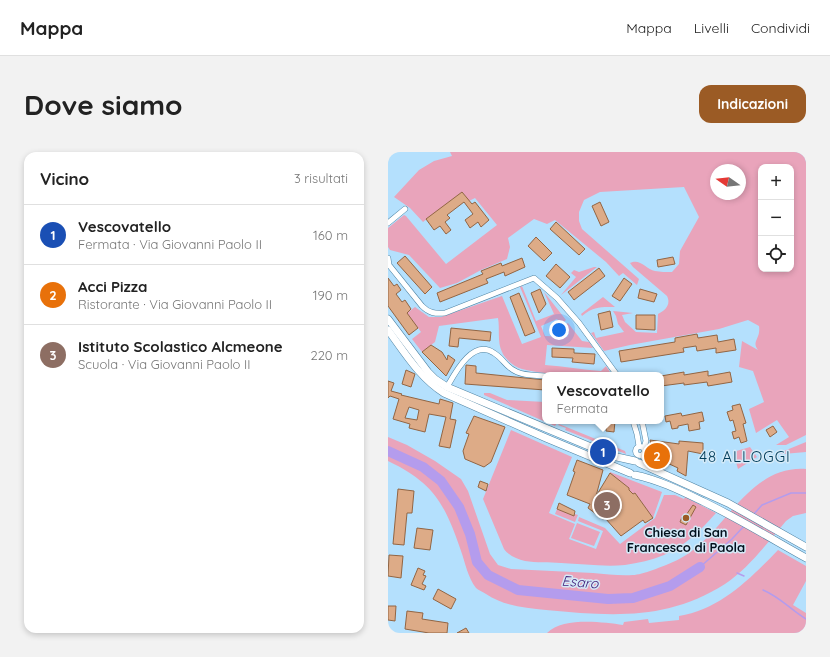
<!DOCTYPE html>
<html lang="it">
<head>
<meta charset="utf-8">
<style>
	:root { --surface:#fff; --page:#f2f2f2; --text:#222; --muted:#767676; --line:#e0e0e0; --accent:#9b5b25 }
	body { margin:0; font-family:Quicksand,sans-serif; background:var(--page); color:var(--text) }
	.controls { position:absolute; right:12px; top:12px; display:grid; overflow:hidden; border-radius:8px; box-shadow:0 2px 6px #0003 }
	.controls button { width:36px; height:36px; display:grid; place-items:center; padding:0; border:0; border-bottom:1px solid var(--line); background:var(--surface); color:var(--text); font:20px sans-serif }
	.compass { position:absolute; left:322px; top:12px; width:36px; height:36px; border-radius:50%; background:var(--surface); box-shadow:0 2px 6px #0003; rotate:284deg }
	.you { position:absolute; left:171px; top:178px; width:14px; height:14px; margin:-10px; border:3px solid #fff; border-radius:50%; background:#1a73e8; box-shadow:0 0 0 6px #1a73e833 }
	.badge { display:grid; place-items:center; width:26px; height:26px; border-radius:50%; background:var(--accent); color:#fff; font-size:13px; font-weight:700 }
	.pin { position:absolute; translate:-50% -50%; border:2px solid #fff; box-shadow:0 1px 4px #0006 }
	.popup { position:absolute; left:154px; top:220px; width:122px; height:52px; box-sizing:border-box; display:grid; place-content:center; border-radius:8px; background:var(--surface); filter:drop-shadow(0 1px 3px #0005); font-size:13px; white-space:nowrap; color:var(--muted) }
	.popup b { font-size:15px; color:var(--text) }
	.popup::after { content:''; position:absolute; left:50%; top:100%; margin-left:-8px; border:8px solid transparent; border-top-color:var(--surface) }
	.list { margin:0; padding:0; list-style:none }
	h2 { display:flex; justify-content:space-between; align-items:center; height:52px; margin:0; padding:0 16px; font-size:17px }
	h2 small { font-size:13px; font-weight:400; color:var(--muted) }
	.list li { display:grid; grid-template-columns:26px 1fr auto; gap:12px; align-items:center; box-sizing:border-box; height:60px; padding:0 16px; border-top:1px solid var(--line) }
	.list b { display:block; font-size:15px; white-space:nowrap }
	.list p { margin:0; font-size:13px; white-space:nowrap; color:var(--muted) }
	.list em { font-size:13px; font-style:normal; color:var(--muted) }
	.icon { flex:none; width:22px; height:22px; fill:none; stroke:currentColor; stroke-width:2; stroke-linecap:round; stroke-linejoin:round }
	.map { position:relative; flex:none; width:418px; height:481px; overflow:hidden; border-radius:12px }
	header { display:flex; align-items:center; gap:24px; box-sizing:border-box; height:56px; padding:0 20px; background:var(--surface); border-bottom:1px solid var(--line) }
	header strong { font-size:19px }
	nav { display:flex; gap:22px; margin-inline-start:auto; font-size:14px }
	.intro { display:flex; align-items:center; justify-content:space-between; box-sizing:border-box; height:96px; padding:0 24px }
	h1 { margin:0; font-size:28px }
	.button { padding:10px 18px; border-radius:12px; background:var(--accent); color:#fff; font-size:14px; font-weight:700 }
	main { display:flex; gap:24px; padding:0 24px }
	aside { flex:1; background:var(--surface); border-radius:12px; box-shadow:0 2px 6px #0003 }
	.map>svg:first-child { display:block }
</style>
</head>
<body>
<header>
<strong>Mappa</strong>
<nav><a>Mappa</a><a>Livelli</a><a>Condividi</a></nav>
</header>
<div class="intro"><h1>Dove siamo</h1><a class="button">Indicazioni</a></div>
<main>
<aside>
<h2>Vicino<small>3 risultati</small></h2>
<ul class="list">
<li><span class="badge" style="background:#1a4fb4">1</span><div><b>Vescovatello</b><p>Fermata · Via Giovanni Paolo II</p></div><em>160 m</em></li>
<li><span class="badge" style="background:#e8710a">2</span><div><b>Acci Pizza</b><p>Ristorante · Via Giovanni Paolo II</p></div><em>190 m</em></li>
<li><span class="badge" style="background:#8d6e63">3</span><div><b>Istituto Scolastico Alcmeone</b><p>Scuola · Via Giovanni Paolo II</p></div><em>220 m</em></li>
</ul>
</aside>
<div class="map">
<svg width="418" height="481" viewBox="0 0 418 481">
	<rect width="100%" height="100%" fill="#b4e0fd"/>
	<g fill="#e9a4bb" fill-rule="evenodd">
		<path d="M62 0H418V283L398 293H388L401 285 389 268 368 281 361 257 376 250 365 219 351 215 354 189 370 198C363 189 373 187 371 174L360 168 331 177 242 193 216 199 203 181 206 180 208 186 236 180 230 172 228 164 225 159 245 161 234 163 237 170 248 180 269 181 270 162C278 158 283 152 279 144L245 115 242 111C252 106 258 117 267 119 272 120 278 120 284 120L291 112 292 99 311 65 296 35 212 40 196 48 191 60V69L194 77 251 127 249 133 235 121 231 124 218 110 167 68 159 72 146 67 120 86 122 95 119 107 93 118 69 131 52 136 21 103 2 98 0 95V76L16 63 18 64 58 112 109 73 87 46 81 49 74 40 35 70 22 56 6 45 31 18 46 9 64 4ZM373 15H403V117H373ZM328 18H352V42H328Z"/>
		<path d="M206 115H209L173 143 188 125 183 121 186 118 191 120Z"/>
		<path d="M134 134 148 169 166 162 156 140 178 168 173 172 169 167 153 174 157 184 179 185 181 181 177 177 176 178 175 175 180 171 194 189 201 190 205 196 159 193 157 213C176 214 194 218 213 219L218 214 224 223C197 223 160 224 134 217 126 215 117 207 114 200 109 190 112 176 110 166L51 174 47 190 34 200 24 187 33 180 19 161 27 155 41 165H53L114 144 134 192 153 185 132 135Z"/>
		<path d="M215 145 227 155C213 155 206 154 194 164L193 162Z"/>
		<path d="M96 241H102L119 248 157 250V269H165L169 271 167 274 96 243Z"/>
		<path d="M171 272 237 299 238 302 177 278 178 276 170 273Z"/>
		<path d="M123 278 184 305 161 361 187 372 181 387 208 397 215 379 190 369 191 365 217 376 232 392 267 366 276 343H287L296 347 297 345 328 361C313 378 297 394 276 403 264 408 250 411 237 413 217 415 194 412 173 411 161 410 148 411 137 409 129 407 121 404 116 397L95 347Z"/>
		<path d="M0 285 19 293 47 309 73 327 80 339 102 402 110 413 123 417C150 418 178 420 205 421 218 422 232 424 245 423 254 423 276 414 285 410 336 389 356 313 418 317V361L405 364 398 369C380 390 361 416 337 432 279 469 223 464 158 458 137 456 116 454 98 442 95 440 90 438 88 436 80 426 77 410 73 399 57 352 46 331 0 309Z"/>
		<path d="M418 290V300L395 302 391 301Z"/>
		<path d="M362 295 369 305 350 317 345 300Z"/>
		<path d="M222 320 274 340 265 366 247 341 245 342 241 338V336L222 321Z"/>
		<path d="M169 357 186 364 187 362 190 363 187 370 167 362Z"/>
		<path d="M189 371 212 380 206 394 183 386Z"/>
		<path d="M390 398 418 414V429L405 453 418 461V481H159C175 465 214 470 235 473L236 470 260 467 261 471 291 468V464C332 458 363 426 390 398Z"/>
	</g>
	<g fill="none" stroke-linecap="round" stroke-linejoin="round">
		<g stroke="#b49ced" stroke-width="1.5">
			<path d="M366 362 374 353 403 341H418"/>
			<path d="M312 415 344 387 356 374"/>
			<path d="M349 421 356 424"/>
			<path d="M375 438C392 445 403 458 418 467"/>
		</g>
		<path stroke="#b49ced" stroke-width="10" d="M0 299 35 315 53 329 71 355 82 382 89 410 100 423 130 438 220 447 245 446 282 434 312 415"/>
	</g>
	<g fill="#ddab87" stroke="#926543" fill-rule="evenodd">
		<path d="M74 40 84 52 87 50 101 68 93 75 90 70 82 76 77 68 85 62 76 50 59 63 62 66 57 70 63 78 58 82 52 74 46 78 38 67Z"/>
		<path d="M212 50 221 70 213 74 204 54Z"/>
		<path d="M168 70 197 97 191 103 162 77Z"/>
		<path d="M148 85 164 101 156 109 140 94Z"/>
		<path d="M17 104 44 135 37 142 9 111Z"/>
		<path d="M285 105 287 112 270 115 269 108Z"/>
		<path d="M134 106 137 115 117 124 116 120 98 127 100 131 52 150 49 141 95 122 93 119 113 111 114 114Z"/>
		<path d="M168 112 182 125 172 136 158 124Z"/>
		<path d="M211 116 217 124 186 148 180 140Z"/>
		<path d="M0 126 6 134 9 132 13 138 8 142 14 150 17 148 23 157 19 161 30 176 21 183 0 154Z"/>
		<path d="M236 126 244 132 232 149 224 144Z"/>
		<path d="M152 137 158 152 151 161 143 141Z"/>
		<path d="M252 137 269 142 266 150 250 146Z"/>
		<path d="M131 141 147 180 137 184 122 145Z"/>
		<path d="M222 159 225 175 213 178 210 162Z"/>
		<path d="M248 163H267V178L248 177Z"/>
		<path d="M63 176 103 180 102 189 71 186 70 195 61 194Z"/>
		<path d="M309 182 310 186 329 183 330 190 346 187 348 198 328 201V196L309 199 308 194 295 196 296 200 233 210 231 199 287 190V186Z"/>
		<path d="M43 193 54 200 59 208 60 203 67 208 58 224 34 200Z"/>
		<path d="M164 196 186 197V201L207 202 206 212 184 210 185 206 164 205Z"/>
		<path d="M78 213 88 214V221L157 228V238L77 232Z"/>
		<path d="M18 218 27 222 23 235 14 232Z"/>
		<path d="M320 219V224L342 220 344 230 320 234 319 230 296 233V231L273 234V224L296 220V223Z"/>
		<path d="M0 229 6 231 3 239 14 242 13 243 51 252 52 247 65 251 62 267 68 268 62 296 51 294 58 265 41 262 37 280 21 276 22 272 5 267 11 247 2 244 0 246ZM21 255 31 258 29 268 17 266Z"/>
		<path d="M352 252 358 271 355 272 359 289 353 291 351 285 346 287 344 280 348 279 345 268 342 269 339 260 345 258 344 254Z"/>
		<path d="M314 260 316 269 311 270 312 277 301 279 300 272 290 274V276L284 277 282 269 278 270 277 264 293 261 294 264Z"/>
		<path d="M86 264 117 275 103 310 96 315 77 307 75 299 81 282 78 281Z"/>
		<path d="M219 269H227L226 280 218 279Z"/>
		<path d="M385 274 389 280 382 285 378 278Z"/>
		<path d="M262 288 291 292V289L315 291V302L300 299 298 324 289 319 290 316 264 304 265 302Z"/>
		<path d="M189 308 215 318 208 344 222 321 241 336V338L245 342 247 341 265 366 257 371 255 368 233 384 217 366 215 367 200 356 202 352 179 343 187 320 185 319Z"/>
		<path d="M92 329 100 332 98 339 90 335Z"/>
		<path d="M10 337 26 339 24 361H19L16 393 5 392Z"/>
		<path d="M171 351 187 359 186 364 169 357Z"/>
		<path d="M305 353 308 355 298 373 292 370 294 365 296 366Z"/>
		<path d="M29 376 45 378 42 398 26 396Z"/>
		<path d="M1 403 15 404 13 426 0 424Z"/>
		<path d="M30 416 37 419 35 423 38 424 34 432 38 434 36 438 23 433Z"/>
		<path d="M50 437 68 447 63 457 45 447Z"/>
		<path d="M0 454H8L7 469 0 468Z"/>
		<path d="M19 459 35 461 34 467 60 471 59 481H41L17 477Z"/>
		<path d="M78 476 81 481H69Z"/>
	</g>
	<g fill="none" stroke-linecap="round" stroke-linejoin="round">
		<g stroke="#4e83a3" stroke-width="6">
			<g id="street">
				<path d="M0 71 17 57"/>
				<path d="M0 106 1 113 34 154C41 161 47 162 57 161L146 126 169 146 191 171 229 223"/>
				<path d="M59 235C67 221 85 186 106 201 116 207 117 215 129 220 138 224 148 223 157 224"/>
				<path d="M245 269 249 282 251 294"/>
				<path d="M254 269 258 289 256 296"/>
				<circle cx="252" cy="299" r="4.5"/>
				<path d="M254 303 258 309 265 316"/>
			</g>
		</g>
		<g stroke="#4e83a3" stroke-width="8">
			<g id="secondary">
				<path d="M0 167 40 220 47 227 59 235 215 300 229 305 247 309"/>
				<path d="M0 178C17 201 32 226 56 241L158 286 242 321"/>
				<path d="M251 311 340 351 418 395"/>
				<path d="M247 323C271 328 293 339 316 350 351 367 384 387 418 406"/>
			</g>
		</g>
		<use href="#street" stroke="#fff" stroke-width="5"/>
		<use href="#secondary" stroke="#fff" stroke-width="7"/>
	</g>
	<circle fill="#9b5b25" stroke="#d4eaf8" stroke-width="1.5" cx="298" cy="366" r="4"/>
	<g text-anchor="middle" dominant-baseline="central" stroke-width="3" stroke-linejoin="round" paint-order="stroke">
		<g font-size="13" font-weight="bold" fill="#000f1b" stroke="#d4eaf8">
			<text x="298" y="380">Chiesa di San<tspan x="298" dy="15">Francesco di Paola</tspan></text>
		</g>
		<g font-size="14" font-style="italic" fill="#431d79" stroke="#d4eaf8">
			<text transform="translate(192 430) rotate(5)">Esaro</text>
		</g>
		<g font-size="15" letter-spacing="1" fill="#003c59" stroke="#d4eaf8">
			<text x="357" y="304">48 ALLOGGI</text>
		</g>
	</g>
</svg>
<div class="controls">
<button>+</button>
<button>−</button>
<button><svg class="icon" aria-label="locate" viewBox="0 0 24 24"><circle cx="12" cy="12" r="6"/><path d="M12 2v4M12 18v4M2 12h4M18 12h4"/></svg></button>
</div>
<svg class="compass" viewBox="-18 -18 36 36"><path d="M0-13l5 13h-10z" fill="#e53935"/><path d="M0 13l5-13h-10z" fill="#767676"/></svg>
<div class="you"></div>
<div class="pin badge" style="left:215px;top:300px;background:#1a4fb4">1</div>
<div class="popup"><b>Vescovatello</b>Fermata</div>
<div class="pin badge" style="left:269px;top:304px;background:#e8710a">2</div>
<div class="pin badge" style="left:219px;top:353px;background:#8d6e63">3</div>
</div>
</main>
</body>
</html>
